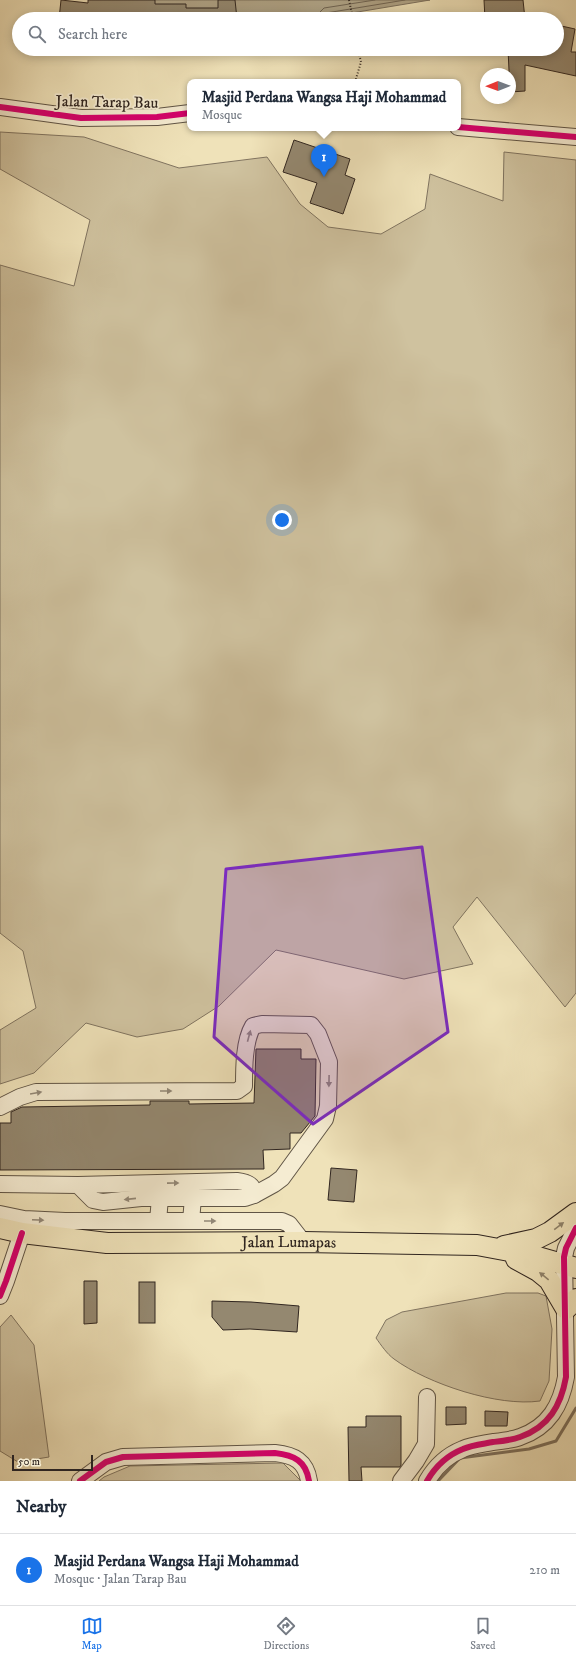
<!DOCTYPE html>
<html lang="en">
<head>
<meta charset="utf-8">
<style>
	:root { --surface:#fff; --page:#f6f6f7; --text:#1f2937; --muted:#747a83; --line:#e0e1e3; --accent:#1a73e8 }
	body { margin:0; font-family:"IM FELL DW Pica",serif; background:var(--page); color:var(--text) }
	.compass { position:absolute; left:480px; top:68px; width:36px; height:36px; border-radius:50%; background:var(--surface); box-shadow:0 2px 10px #0003; rotate:269deg }
	.scale { position:absolute; left:12px; bottom:10px; width:81px; box-sizing:border-box; padding-left:4px; border:2px solid #312620; border-top:0; font-size:11px; line-height:14px; white-space:nowrap; color:#312620; -webkit-text-stroke:3px #f5ecd2; paint-order:stroke }
	.you { position:absolute; left:282px; top:520px; width:14px; height:14px; margin:-10px; border:3px solid #fff; border-radius:50%; background:#1a73e8; box-shadow:0 0 0 6px #1a73e833 }
	.badge { display:grid; place-items:center; width:26px; height:26px; border-radius:50%; background:var(--accent); color:#fff; font-size:13px; font-weight:700 }
	.pin { position:absolute; translate:-50% -33px; filter:drop-shadow(0 1px 2px #0008) }
	.pin::after { content:''; position:absolute; top:21px; width:14px; height:12px; background:inherit; clip-path:polygon(0 0,100% 0,50% 100%) }
	.popup { position:absolute; left:187px; top:79px; width:274px; height:52px; box-sizing:border-box; display:grid; place-content:center; border-radius:8px; background:var(--surface); filter:drop-shadow(0 1px 3px #0005); font-size:13px; white-space:nowrap; color:var(--muted) }
	.popup b { font-size:15px; color:var(--text) }
	.popup::after { content:''; position:absolute; left:50%; top:100%; margin-left:-8px; border:8px solid transparent; border-top-color:var(--surface) }
	.list { margin:0; padding:0; list-style:none }
	h2 { display:flex; justify-content:space-between; align-items:center; height:52px; margin:0; padding:0 16px; font-size:17px }
	h2 small { font-size:13px; font-weight:400; color:var(--muted) }
	.list li { display:grid; grid-template-columns:26px 1fr auto; gap:12px; align-items:center; box-sizing:border-box; height:72px; padding:0 16px; border-top:1px solid var(--line) }
	.list b { display:block; font-size:15px; white-space:nowrap }
	.list p { margin:0; font-size:13px; white-space:nowrap; color:var(--muted) }
	.list em { font-size:13px; font-style:normal; color:var(--muted) }
	.icon { flex:none; width:22px; height:22px; fill:none; stroke:currentColor; stroke-width:2; stroke-linecap:round; stroke-linejoin:round }
	.map { position:relative; flex:none; width:576px; height:1481px; overflow:hidden }
	.search { position:absolute; background:var(--surface); box-shadow:0 2px 10px #0003; left:12px; right:12px; top:12px; height:44px; display:flex; align-items:center; gap:10px; box-sizing:border-box; padding:0 14px; border-radius:22px; color:var(--muted); font-size:15px }
	.sheet { height:124px; background:var(--surface) }
	nav { display:flex; justify-content:space-around; align-items:center; box-sizing:border-box; height:56px; border-top:1px solid var(--line); background:var(--surface); font-size:11px; color:var(--muted) }
	nav a { display:grid; justify-items:center; gap:2px }
	nav .on { color:var(--accent) }
	.map>svg:first-child { display:block }
</style>
</head>
<body>
<div class="map">
<svg width="576" height="1481" viewBox="0 0 576 1481">
	<rect width="100%" height="100%" fill="#efe2b9"/>
	<filter id="stains"><feTurbulence type="fractalNoise" baseFrequency=".005" numOctaves="4"/><feColorMatrix values="0 0 0 0 .2 0 0 0 0 .09 0 0 0 0 .02 0 0 0 .5 -.17"/></filter>
	<radialGradient id="worn" r=".72"><stop offset=".6" stop-color="#630" stop-opacity="0"/><stop offset="1" stop-color="#630" stop-opacity=".3"/></radialGradient>
	<g fill="#cfc29f" stroke="#807460">
		<path d="M0 132 84 137 179 168 267 157 300 204 328 227 381 234 425 209 430 174 503 201 504 152 576 160V993L565 1007 477 897 453 927 473 964 404 979 276 950 219 1006 183 1029 137 1037 86 1023 34 1073 0 1084V1030L36 1008 23 951 0 933V265L74 286 90 220 0 169Z"/>
		<path d="M506 1293H538L546 1296 552 1329 549 1381 540 1401C498 1407 428 1384 394 1359 387 1354 381 1345 376 1338L386 1320 402 1312Z"/>
		<path d="M11 1315 34 1345 49 1457 18 1462 0 1451V1327Z"/>
		<path d="M283 1463 301 1481H99L104 1477 130 1466Z"/>
	</g>
	<path fill="#aea285" stroke="#7c705d" d="M142 0H430L315 19H197Z"/>
	<g fill="none" stroke-linecap="round" stroke-linejoin="round">
		<g stroke="#706452" stroke-width="1">
			<path d="M317 19 319 13 324 8 375 0"/>
			<path d="M322 19 323 15 326 13 405 0"/>
		</g>
		<path stroke="#7c705d" stroke-width="3" d="M438 1481 460 1458 529 1449 556 1441 576 1408"/>
	</g>
	<g fill="#948870" stroke="#312620">
		<path d="M61 0 88 3V0H155V4H186V8H218V0H235L237 19H59Z"/>
		<path d="M484 0H523L525 19H485Z"/>
		<path d="M557 25 575 29 571 52H576V76L525 65V91L510 92 508 49H557Z"/>
		<path d="M294 140 350 159 345 175 355 179 343 214 310 203 317 183 283 172Z"/>
		<path d="M256 1049H301V1059H316L315 1116 301 1133H290V1149L263 1150 264 1169 0 1170V1123H11V1112L22 1107 150 1105V1101H189V1104L254 1103Z"/>
		<path d="M331 1168 357 1170 354 1202 328 1200Z"/>
		<path d="M84 1281H97V1323L84 1324Z"/>
		<rect x="139" y="1282" width="16" height="41"/>
		<path d="M212 1301 251 1302 299 1306 297 1332 250 1329 223 1330 212 1317Z"/>
		<path d="M446 1407H466V1424L446 1425Z"/>
		<path d="M485 1411 508 1412 507 1426H485Z"/>
		<path d="M366 1416H401V1465L400 1467H361L362 1481H349L348 1427H366Z"/>
	</g>
	<g fill="none" stroke-linecap="round" stroke-linejoin="round">
		<g stroke="#605546" stroke-width="18">
			<g id="minor">
				<path d="M0 107 81 118 157 117 190 113"/>
				<path d="M458 127 576 137"/>
				<path d="M0 1107 20 1097 36 1092 237 1091 244 1086C244 1068 244 1041 253 1026L262 1024 311 1025 318 1034 329 1062 328 1106 325 1119 282 1178 274 1184 254 1195 245 1198H193L191 1221"/>
				<path d="M0 1184 78 1185 93 1200 103 1202 141 1198H160L158 1221"/>
				<path d="M78 1185 237 1181C246 1182 254 1184 254 1195"/>
				<path d="M160 1198H193"/>
				<path d="M0 1214 24 1219 65 1221H282L289 1224 303 1242"/>
				<path d="M0 1296 6 1281 22 1233"/>
				<path d="M80 1481 106 1462 123 1457 275 1453C294 1455 306 1461 309 1481"/>
				<path d="M401 1481 416 1461 426 1444 427 1397"/>
				<path d="M427 1481C435 1467 448 1455 463 1449 472 1445 483 1444 493 1442 502 1441 512 1440 520 1437 549 1427 561 1405 566 1377L564 1257 566 1248 576 1228"/>
			</g>
		</g>
		<g stroke="#312620" stroke-width="22">
			<g id="major">
				<path id="s1" d="M0 1228 22 1233 107 1243 303 1242 477 1245 531 1255 576 1268"/>
				<path d="M504 1246 536 1239 550 1232 576 1213"/>
				<path d="M516 1259 538 1271 549 1280 566 1309 576 1299"/>
			</g>
		</g>
		<g stroke="#312620" stroke-width="2" stroke-dasharray="1 2" stroke-linecap="butt">
			<path d="M349 0 353 19"/>
			<path d="M355 82 361 62 358 49"/>
		</g>
		<use href="#minor" stroke="#f5ecd2" stroke-width="16"/>
		<use href="#major" stroke="#efe2b9" stroke-width="20"/>
		<g stroke="#f5ecd2" stroke-width="8">
			<g id="cycleway">
				<path d="M0 107 81 118 157 117 190 113"/>
				<path d="M458 127 576 137"/>
				<path d="M0 1296 6 1281 22 1233"/>
				<path d="M80 1481 106 1462 123 1457 275 1453C294 1455 306 1461 309 1481"/>
				<path d="M427 1481C435 1467 448 1455 463 1449 472 1445 483 1444 493 1442 502 1441 512 1440 520 1437 549 1427 561 1405 566 1377L564 1257 566 1248 576 1228"/>
			</g>
		</g>
		<use href="#cycleway" stroke="#d6006c" stroke-width="6"/>
	</g>
	<defs><path id="oneway-solid" d="M-6-.8H1V-3.2L6.5 0L1 3.2V.8H-6Z"/></defs>
	<g fill="#938979">
		<use href="#oneway-solid" transform="translate(249 1036) rotate(-75)"/>
		<use href="#oneway-solid" transform="translate(329 1081) rotate(91)"/>
		<use href="#oneway-solid" transform="translate(166 1091)"/>
		<use href="#oneway-solid" transform="translate(36 1093) rotate(-10)"/>
		<use href="#oneway-solid" transform="translate(173 1183) rotate(-1)"/>
		<use href="#oneway-solid" transform="translate(130 1199) rotate(174)"/>
		<use href="#oneway-solid" transform="translate(38 1220) rotate(3)"/>
		<use href="#oneway-solid" transform="translate(210 1221)"/>
	</g>
	<g fill="#90846c">
		<use href="#oneway-solid" transform="translate(559 1226) rotate(-37)"/>
		<use href="#oneway-solid" transform="translate(544 1276) rotate(-141)"/>
	</g>
	<path fill="#7b2cbf" fill-opacity="0.2" stroke="#7b2cbf" stroke-width="3" stroke-linejoin="round" d="M422 847 448 1032 313 1124 214 1037 226 869Z"/>
	<g text-anchor="middle" dominant-baseline="central" stroke-width="3.5" stroke-linejoin="round" paint-order="stroke">
		<g font-size="16" fill="#312620" stroke="#f5ecd2">
			<text transform="translate(107 102) rotate(1)">Jalan Tarap Bau</text>
			<text stroke="none"><textPath href="#s1" startOffset="290">Jalan Lumapas</textPath></text>
		</g>
	</g>
	<rect width="100%" height="100%" filter="url(#stains)"/>
	<rect width="100%" height="100%" fill="url(#worn)"/>
</svg>
<svg class="compass" viewBox="-18 -18 36 36"><path d="M0-13l5 13h-10z" fill="#e53935"/><path d="M0 13l5-13h-10z" fill="#747a83"/></svg>
<div class="scale">50 m</div>
<div class="you"></div>
<div class="pin badge" style="left:324px;top:177px">1</div>
<div class="popup"><b>Masjid Perdana Wangsa Haji Mohammad</b>Mosque</div>
<div class="search"><svg class="icon" aria-label="search" viewBox="0 0 24 24"><circle cx="10" cy="10" r="6"/><path d="M15 15l6 6"/></svg>Search here</div>
</div>
<section class="sheet">
<h2>Nearby<small></small></h2>
<ul class="list">
<li><span class="badge">1</span><div><b>Masjid Perdana Wangsa Haji Mohammad</b><p>Mosque · Jalan Tarap Bau</p></div><em>210 m</em></li>
</ul>
</section>
<nav>
<a class="on"><svg class="icon" aria-label="map" viewBox="0 0 24 24"><path d="M3 6l6-2 6 2 6-2v14l-6 2-6-2-6 2zM9 4v14M15 6v14"/></svg>Map</a>
<a><svg class="icon" aria-label="directions" viewBox="0 0 24 24"><path d="M12 3l9 9-9 9-9-9zM9 14v-3h6M13 9l2 2-2 2"/></svg>Directions</a>
<a><svg class="icon" aria-label="saved" viewBox="0 0 24 24"><path d="M7 4h10v16l-5-4-5 4z"/></svg>Saved</a>
</nav>
</body>
</html>
